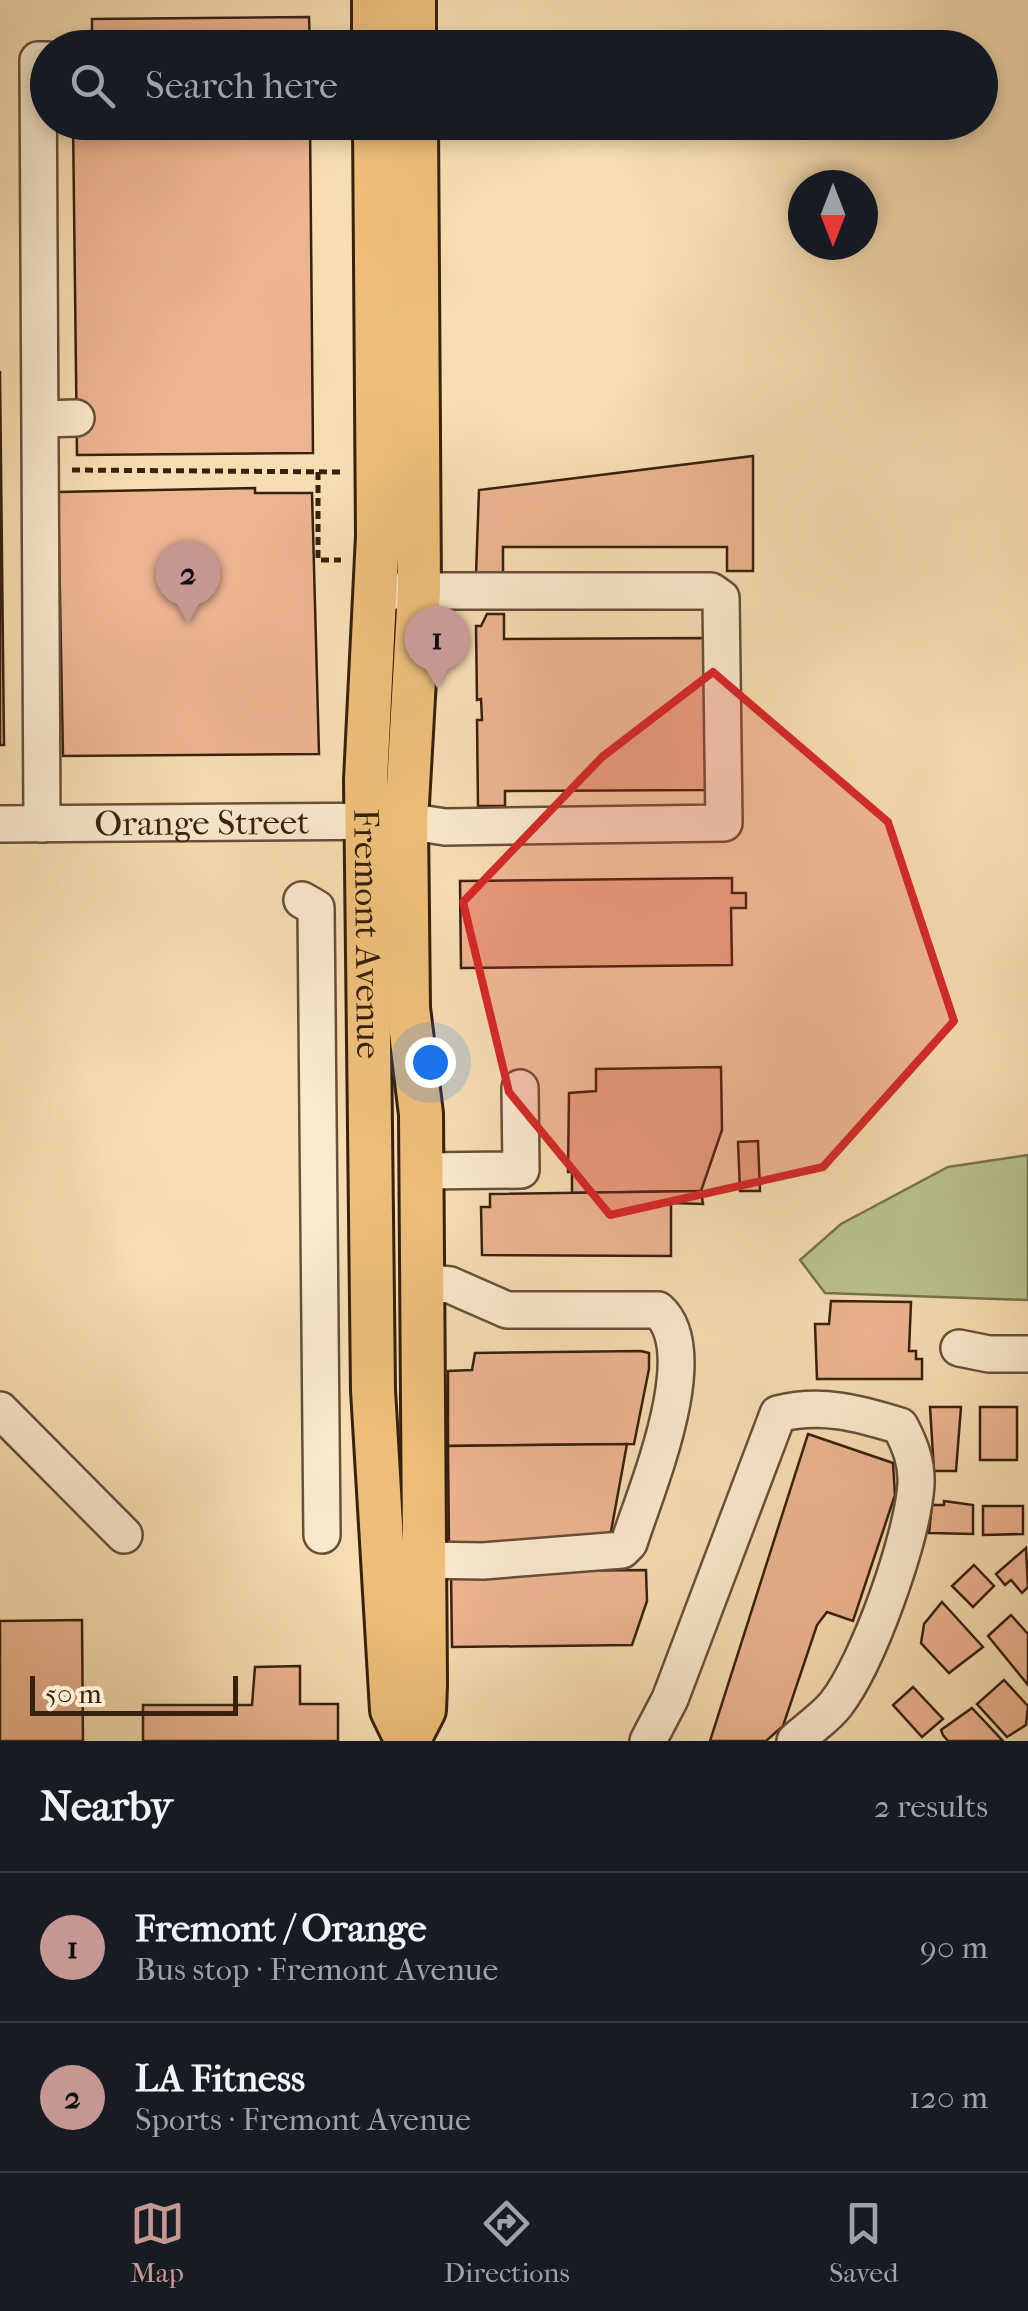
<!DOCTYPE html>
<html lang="en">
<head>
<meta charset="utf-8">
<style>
	:root { --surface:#171b24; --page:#242831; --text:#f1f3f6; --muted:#9ea1a6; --line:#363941; --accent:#c59692 }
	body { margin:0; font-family:"IM FELL French Canon",serif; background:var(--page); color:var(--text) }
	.compass { position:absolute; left:788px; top:170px; width:90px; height:90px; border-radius:50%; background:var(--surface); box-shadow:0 5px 15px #0003; rotate:180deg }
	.scale { position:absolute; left:30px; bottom:25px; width:208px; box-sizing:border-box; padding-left:10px; border:5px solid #37210f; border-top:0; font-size:28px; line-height:35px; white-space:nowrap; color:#37210f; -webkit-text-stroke:8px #fae9cd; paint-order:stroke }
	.you { position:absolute; left:430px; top:1062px; width:35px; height:35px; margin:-25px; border:8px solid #fff; border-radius:50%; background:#1a73e8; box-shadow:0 0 0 15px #1a73e833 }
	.badge { display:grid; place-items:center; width:65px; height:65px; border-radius:50%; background:var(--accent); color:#111; font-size:32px; font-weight:700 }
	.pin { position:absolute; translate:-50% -82px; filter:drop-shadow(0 2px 5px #0008) }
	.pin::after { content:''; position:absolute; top:52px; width:35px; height:30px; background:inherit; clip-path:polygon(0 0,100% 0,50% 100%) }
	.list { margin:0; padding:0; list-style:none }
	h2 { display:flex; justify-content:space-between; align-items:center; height:130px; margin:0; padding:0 40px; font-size:42px }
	h2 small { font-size:32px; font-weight:400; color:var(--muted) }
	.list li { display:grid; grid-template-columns:65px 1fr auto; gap:30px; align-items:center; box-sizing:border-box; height:150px; padding:0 40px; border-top:2px solid var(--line) }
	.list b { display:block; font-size:38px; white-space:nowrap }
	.list p { margin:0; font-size:32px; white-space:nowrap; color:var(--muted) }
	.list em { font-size:32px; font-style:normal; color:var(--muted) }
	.icon { flex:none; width:55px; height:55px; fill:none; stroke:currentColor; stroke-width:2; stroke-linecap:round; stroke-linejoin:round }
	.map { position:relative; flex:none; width:1028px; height:1741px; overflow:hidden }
	.search { position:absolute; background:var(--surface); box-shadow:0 5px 15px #0003; left:30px; right:30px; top:30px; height:110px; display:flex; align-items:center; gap:25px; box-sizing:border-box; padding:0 35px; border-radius:55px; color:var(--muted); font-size:38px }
	.sheet { height:430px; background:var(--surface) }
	nav { display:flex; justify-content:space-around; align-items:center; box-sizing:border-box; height:140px; border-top:2px solid var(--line); background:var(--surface); font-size:28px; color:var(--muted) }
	nav a { display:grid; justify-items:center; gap:5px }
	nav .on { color:var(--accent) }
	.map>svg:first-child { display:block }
</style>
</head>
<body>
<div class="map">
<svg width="1028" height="1741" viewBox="0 0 1028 1741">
	<rect width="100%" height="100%" fill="#f7ddb2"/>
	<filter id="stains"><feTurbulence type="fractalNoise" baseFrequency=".002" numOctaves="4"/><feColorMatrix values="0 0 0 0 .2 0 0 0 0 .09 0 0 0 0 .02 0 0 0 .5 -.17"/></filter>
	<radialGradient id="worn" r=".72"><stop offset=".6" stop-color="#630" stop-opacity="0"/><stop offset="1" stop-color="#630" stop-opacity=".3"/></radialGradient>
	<path fill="#b9c28e" stroke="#78724e" stroke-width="2.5" d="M1028 1155V1300L825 1293 800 1260 841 1224 948 1167Z"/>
	<g fill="#edb492" stroke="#37210f" stroke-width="2.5">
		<path d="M309 17 310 48H73L72 33H92V19Z"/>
		<path d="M73 122H310L313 453 77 455Z"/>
		<path d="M0 371 4 745H0Z"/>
		<path d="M753 456V571H727V547H503V573L476 574 479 490Z"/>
		<path d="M255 488V493H312L319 754 63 756 58 492Z"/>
		<path d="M487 614H504V639L705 638 706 790 505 791V806H478L477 720H482L481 699 477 700 476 626H481Z"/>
		<path d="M732 878V893H746V908H731L732 965 461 968 460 881Z"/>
		<path d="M721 1067 722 1130 701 1191 572 1193V1172H568L569 1093 596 1091V1069Z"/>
		<path d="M758 1141 760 1191H740L738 1142Z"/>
		<path d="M701 1191 703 1204 671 1203V1256L482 1255 481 1207H490V1194Z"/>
		<path d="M831 1301 911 1302 909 1351H916V1359H922V1379H817L815 1324H829Z"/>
		<path d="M641 1351 649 1353V1369L634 1444 448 1446V1371L472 1370 475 1353Z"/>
		<path d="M930 1407H961L956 1471H934Z"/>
		<rect x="980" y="1407" width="37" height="53"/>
		<path d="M808 1434 893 1463 895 1495 853 1621 827 1612 817 1625 783 1726 766 1741H710Z"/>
		<path d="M627 1444 608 1548H449L448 1446Z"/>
		<path d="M944 1501 973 1505V1534L929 1533 932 1505H944Z"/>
		<path d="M983 1506H1023V1534L983 1535Z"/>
		<path d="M1026 1548 1028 1587 1022 1593 1011 1580 1005 1585 996 1574Z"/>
		<path d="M974 1565 994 1586 973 1607 952 1586Z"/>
		<path d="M646 1570 647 1601 632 1645 452 1647 451 1572Z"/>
		<path d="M942 1602 983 1647 949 1673 921 1643 924 1624Z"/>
		<path d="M1011 1615 1028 1634V1685L988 1636Z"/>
		<path d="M82 1620 83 1741H0V1621Z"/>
		<path d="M300 1666V1704H338V1741H143V1705H252L255 1667Z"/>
		<path d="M1004 1680 1028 1706 1026 1725 1007 1737 977 1704Z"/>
		<path d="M913 1687 943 1719 922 1737 893 1705Z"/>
		<path d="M972 1708 1003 1741H948L943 1735 941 1730Z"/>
	</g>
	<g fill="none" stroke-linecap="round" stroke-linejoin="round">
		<g stroke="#675038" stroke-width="40">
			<g id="minor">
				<path d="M42 419 76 418"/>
				<path id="s1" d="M0 824 406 821 445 827 724 823 721 598 711 591H377"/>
				<path d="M42 824 38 60H48"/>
				<path d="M302 900 316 908 322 1535"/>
				<path d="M421 1171 521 1170 520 1088"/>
				<path d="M422 1282 450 1285 507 1310H658C706 1352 645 1492 629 1543L622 1550 483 1561 424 1560"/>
				<path d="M959 1348 989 1354H1028"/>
				<path d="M0 1410 124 1535"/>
				<path d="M648 1741 670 1699 778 1414C821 1403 858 1413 900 1426 910 1445 917 1462 916 1485 912 1539 869 1661 836 1704 825 1718 808 1729 795 1741"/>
			</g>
		</g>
		<g stroke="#37210f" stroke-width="48">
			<g id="major">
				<path d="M374 0V48"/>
				<path d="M414 0V48"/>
				<path id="s2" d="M375 122 378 536 366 780 373 1390 392 1710 407 1741"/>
				<path d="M408 1741 424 1710 425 1685 421 1114 408 1008 406 821 419 591 416 122"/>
			</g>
		</g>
		<g stroke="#37210f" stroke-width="5" stroke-dasharray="8 5" stroke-linecap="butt">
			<path d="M72 470 344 472"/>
			<path d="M318 472V560H341"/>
		</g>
		<use href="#minor" stroke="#fae9cd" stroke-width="35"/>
		<use href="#major" stroke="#ecbe79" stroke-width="42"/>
	</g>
	<path fill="#d62828" fill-opacity="0.2" stroke="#d62828" stroke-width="8" stroke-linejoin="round" d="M713 672 888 822 954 1021 823 1167 610 1215 509 1092 463 902 602 757Z"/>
	<g text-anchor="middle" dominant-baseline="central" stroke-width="10" stroke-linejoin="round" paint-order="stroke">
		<g font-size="35" fill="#37210f" stroke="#fae9cd">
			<text stroke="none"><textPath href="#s1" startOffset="202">Orange Street</textPath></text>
			<text stroke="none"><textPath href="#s2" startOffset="812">Fremont Avenue</textPath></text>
		</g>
	</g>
	<rect width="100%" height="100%" filter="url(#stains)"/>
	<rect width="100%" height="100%" fill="url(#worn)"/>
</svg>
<svg class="compass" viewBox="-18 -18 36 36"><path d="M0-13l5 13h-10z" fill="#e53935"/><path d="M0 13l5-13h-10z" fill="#9ea1a6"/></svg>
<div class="scale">50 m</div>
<div class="you"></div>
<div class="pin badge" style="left:437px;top:688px">1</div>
<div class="pin badge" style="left:188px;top:623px">2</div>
<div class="search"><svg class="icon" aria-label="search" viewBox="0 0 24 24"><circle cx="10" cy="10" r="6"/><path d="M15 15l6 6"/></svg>Search here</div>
</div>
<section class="sheet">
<h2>Nearby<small>2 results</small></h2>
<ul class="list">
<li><span class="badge">1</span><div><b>Fremont / Orange</b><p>Bus stop · Fremont Avenue</p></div><em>90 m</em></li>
<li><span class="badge">2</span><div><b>LA Fitness</b><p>Sports · Fremont Avenue</p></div><em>120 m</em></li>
</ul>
</section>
<nav>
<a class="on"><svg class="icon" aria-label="map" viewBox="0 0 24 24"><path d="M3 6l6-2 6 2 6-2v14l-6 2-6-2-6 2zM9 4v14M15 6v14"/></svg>Map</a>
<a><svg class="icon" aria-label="directions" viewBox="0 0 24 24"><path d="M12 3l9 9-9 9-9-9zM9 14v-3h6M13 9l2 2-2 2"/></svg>Directions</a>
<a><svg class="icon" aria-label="saved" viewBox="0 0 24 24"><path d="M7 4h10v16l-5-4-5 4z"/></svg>Saved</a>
</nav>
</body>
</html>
